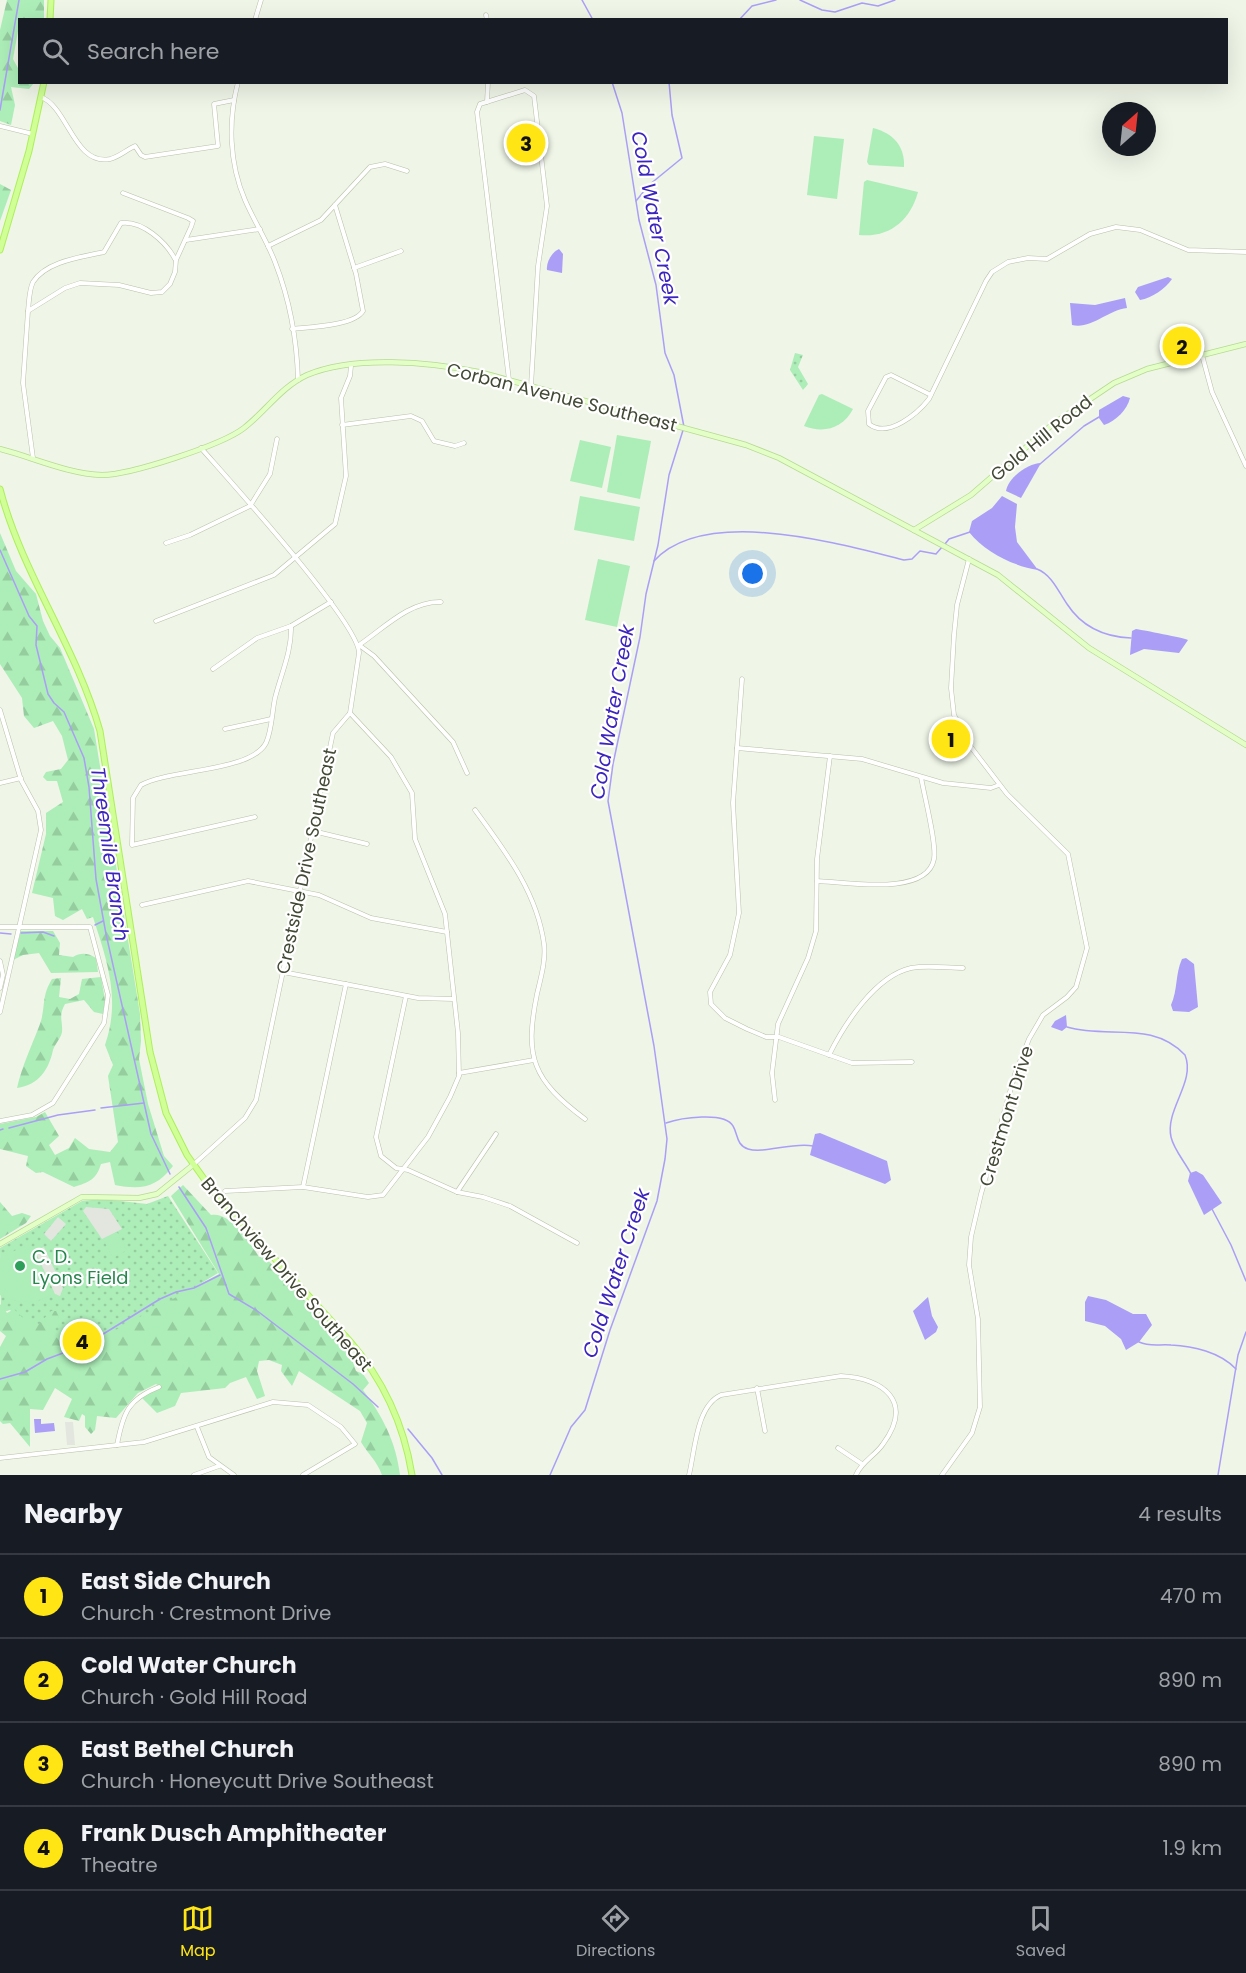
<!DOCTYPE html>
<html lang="en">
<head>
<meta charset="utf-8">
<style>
	:root { --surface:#171b24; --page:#242831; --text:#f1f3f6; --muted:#9ea1a6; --line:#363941; --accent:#ffe514 }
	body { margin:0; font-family:Poppins,sans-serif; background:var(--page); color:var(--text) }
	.compass { position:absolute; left:1102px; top:102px; width:54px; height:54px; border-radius:50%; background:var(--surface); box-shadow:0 6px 24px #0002; rotate:27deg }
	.you { position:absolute; left:753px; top:574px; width:21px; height:21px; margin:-15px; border:4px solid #fff; border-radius:50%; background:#1a73e8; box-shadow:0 0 0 9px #1a73e833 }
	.badge { display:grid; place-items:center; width:39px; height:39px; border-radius:50%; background:var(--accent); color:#111; font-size:20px; font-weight:700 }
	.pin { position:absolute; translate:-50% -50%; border:3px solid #fff; box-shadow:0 2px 6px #0006 }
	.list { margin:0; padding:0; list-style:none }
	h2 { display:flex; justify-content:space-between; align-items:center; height:78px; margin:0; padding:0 24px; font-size:26px }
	h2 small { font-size:20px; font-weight:400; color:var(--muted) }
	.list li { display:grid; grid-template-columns:39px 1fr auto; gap:18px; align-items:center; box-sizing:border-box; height:84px; padding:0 24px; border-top:2px solid var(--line) }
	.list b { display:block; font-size:22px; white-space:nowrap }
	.list p { margin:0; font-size:20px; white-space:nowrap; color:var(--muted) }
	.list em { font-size:20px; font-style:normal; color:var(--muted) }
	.icon { flex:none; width:33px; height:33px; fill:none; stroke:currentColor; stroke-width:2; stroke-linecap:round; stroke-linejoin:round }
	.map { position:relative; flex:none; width:1246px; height:1475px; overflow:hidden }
	.search { position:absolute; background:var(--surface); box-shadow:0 6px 24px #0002; left:18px; right:18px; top:18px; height:66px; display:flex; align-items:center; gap:15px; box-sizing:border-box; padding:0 21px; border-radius:0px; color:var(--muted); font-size:22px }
	.sheet { height:414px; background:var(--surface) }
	nav { display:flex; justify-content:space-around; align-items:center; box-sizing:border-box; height:84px; border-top:2px solid var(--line); background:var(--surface); font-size:16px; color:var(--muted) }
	nav a { display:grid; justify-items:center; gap:3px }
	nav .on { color:var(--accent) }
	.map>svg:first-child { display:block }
</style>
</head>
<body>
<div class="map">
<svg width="1246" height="1475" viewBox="0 0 1246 1475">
	<defs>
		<pattern id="grass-dots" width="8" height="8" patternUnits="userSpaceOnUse" patternTransform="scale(1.5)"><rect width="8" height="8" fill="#acedb8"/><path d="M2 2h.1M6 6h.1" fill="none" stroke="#95cd9f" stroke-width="1.8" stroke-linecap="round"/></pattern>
		<pattern id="forest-firs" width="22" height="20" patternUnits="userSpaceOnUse" patternTransform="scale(1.5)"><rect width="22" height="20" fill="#acedb8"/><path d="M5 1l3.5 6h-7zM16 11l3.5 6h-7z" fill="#95cd9f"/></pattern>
	</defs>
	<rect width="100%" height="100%" fill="#eff5e7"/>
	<g fill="url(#grass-dots)">
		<path d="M795 353 803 355 798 367 808 384 803 390 790 370Z"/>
		<path d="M168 1196 218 1273 68 1365 10 1310 1 1313 0 1248 82 1201 102 1199 147 1204Z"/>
	</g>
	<g fill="url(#forest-firs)">
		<path d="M7 0H44V19L20 20 13 59 19 70 20 82 34 83 29 89 11 87 15 105 11 125 0 121V30Z"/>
		<path d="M0 184 11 190 0 221Z"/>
		<path d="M0 533 16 571 36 594 43 621 50 636 60 648 94 729 140 1014 141 1041 139 1059 148 1104 164 1156 173 1166C156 1188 141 1190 115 1185L110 1162 101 1164C96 1180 89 1182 74 1187L43 1172 36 1173 26 1166 28 1156 0 1149V1124L36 1117 45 1112 59 1136 49 1145 55 1155 69 1148 75 1138 89 1149 110 1152 118 1142 108 1076 113 1065 105 1045C121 999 107 961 93 917L87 919 82 909 63 920 55 916 53 898 32 893 46 834V813L63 802 57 781H47L43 777 46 772 61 769 68 760 62 736 53 721 34 728 24 716 22 698 0 664Z"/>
		<path d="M21 931H53L60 943 59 955 73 957C81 952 88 953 96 958L98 972 51 973 39 953 23 955 13 960Z"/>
		<path d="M101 977 105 1000 103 1014 94 1012 84 1000 65 1004C58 1016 63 1021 62 1032 61 1038 55 1044 53 1050 49 1069 39 1085 17 1088 22 1066 32 1045 40 1024 46 1007 41 997 52 979L61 978 59 997 70 999 79 994 82 979Z"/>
		<path d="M183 1185 211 1215C230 1211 250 1243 259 1257L264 1256 348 1348 356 1371 363 1374 369 1383 363 1390C383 1417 396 1442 400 1475H382C377 1461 368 1454 361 1442L367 1423 360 1411 299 1371 292 1386 281 1371 282 1365 269 1360 259 1361 257 1371 265 1396 257 1399 246 1377 230 1383 225 1388 181 1393 175 1406 157 1413 141 1397 161 1387 156 1384 138 1393 116 1418 97 1416 95 1430 91 1434 85 1427V1416L82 1414 79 1421 64 1417 72 1399 55 1388 43 1410 30 1409V1447L10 1423 3 1424 0 1421V1347L6 1336 0 1331V1304L7 1313 14 1309 23 1318 39 1324 51 1311H56L59 1317 50 1330 71 1354 219 1274 171 1196Z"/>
		<path d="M0 1202 12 1216 22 1213 31 1216 26 1223 0 1239Z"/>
	</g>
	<g fill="#acedb8">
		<path d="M873 128C893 133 905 146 904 167L869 165 867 162Z"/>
		<path d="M814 136 844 139 837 199 807 195Z"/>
		<path d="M867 180 918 192C910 221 889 238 859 235L864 182Z"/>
		<path d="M822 394 853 409C843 428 824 434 804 426L819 395Z"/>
		<path d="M617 435 651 441 640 499 607 492Z"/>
		<path d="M580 440 611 447 602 488 570 481Z"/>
		<path d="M580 496 640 507 634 541 574 530Z"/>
		<path d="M598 559 630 566 617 627 585 620Z"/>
		<path d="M117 1232 127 1250 113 1258 103 1239Z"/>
		<path d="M28 1244 52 1294C35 1305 18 1304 0 1295V1258Z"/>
	</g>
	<g fill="#e3e6df">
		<path d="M86 1207 109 1209 122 1229 102 1239 83 1211Z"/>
		<path d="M58 1217 66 1224 51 1241 44 1234Z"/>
		<path d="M44 1247 63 1288 60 1296 55 1294 35 1251Z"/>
		<path d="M65 1422H73L75 1445H67Z"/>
	</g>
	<g fill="#ab9ef7">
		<path d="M559 249 563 254 562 273 547 270C546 262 552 252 559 249Z"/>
		<path d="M1168 277 1172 279C1165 289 1152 298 1140 300L1135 292 1138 287Z"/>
		<path d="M1125 298 1127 308C1108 310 1090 330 1072 325L1070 303 1095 305Z"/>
		<path d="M1123 396 1130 398C1127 410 1116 421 1104 425L1099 418V410Z"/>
		<path d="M1041 463 1021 498 1006 491C1008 478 1028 463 1041 463Z"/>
		<path d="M1002 496 1017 504 1015 527 1017 542 1038 570C1013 566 985 552 969 532L972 521 992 508Z"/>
		<path d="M1136 629C1142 630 1185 638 1188 640L1179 653 1144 649 1130 655 1132 631Z"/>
		<path d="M1186 958 1194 964 1198 1007 1189 1012 1173 1011 1171 1005C1178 990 1175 974 1182 959Z"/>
		<path d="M1066 1015 1067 1027 1062 1031 1051 1027 1055 1021Z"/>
		<path d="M820 1133 887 1161 891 1180 885 1184 810 1155 815 1134Z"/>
		<path d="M1196 1171 1203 1175 1222 1203 1204 1215 1188 1181 1190 1173Z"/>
		<path d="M1088 1296 1106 1300 1133 1314H1146L1152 1325 1139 1342 1126 1350 1121 1339 1105 1326 1085 1321V1302Z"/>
		<path d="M928 1297 932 1316 938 1327 936 1332 925 1340 913 1311Z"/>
		<path d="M34 1419H41V1424L54 1423 55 1431 35 1433Z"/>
	</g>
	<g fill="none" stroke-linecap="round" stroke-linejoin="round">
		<g stroke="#ab9ef7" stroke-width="1.5">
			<path d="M582 0 593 20"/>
			<path d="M800 0 822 10 835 12 862 3 878 6 895 0"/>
			<path d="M739 20 752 6 776 0"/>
			<path d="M0 110 19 0"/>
			<path d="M636 201 649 185 682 158 672 115 669 82"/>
			<path d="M1040 464 1084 426 1099 417"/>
			<path d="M945 544 949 539 970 532"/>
			<path d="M0 550 29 616 37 626 36 645 48 694 54 703 64 712 84 758 89 787 96 879 106 934 151 1134 170 1174"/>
			<path d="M654 561C705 505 840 544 904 560L912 559 920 551 936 554 942 547"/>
			<path d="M1037 569C1052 575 1058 591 1067 604 1082 627 1105 637 1131 638"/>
			<path d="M95 925 103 921"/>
			<path d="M0 933 11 934"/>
			<path d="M21 933 43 932 54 936"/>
			<path d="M1067 1027C1108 1039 1152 1020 1185 1055 1196 1082 1165 1109 1171 1137 1174 1150 1185 1162 1191 1174"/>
			<path d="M101 1108 144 1103"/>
			<path d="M666 1123C680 1118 725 1111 733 1126 738 1134 736 1145 748 1149 764 1154 792 1142 813 1146"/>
			<path d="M9 1128 58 1115 95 1110"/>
			<path d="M0 1130 3 1129"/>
			<path d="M179 1187 206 1228 229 1294 256 1310 353 1384 378 1407"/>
			<path d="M1212 1209 1231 1245 1246 1281"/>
			<path d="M1139 1342C1150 1347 1159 1344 1171 1345 1193 1346 1220 1352 1236 1369"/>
			<path d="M0 1379 25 1372 47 1359 87 1344 160 1299 176 1292 194 1288 220 1275"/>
			<path d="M408 1429 432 1458 442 1475"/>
			<path d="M550 1475 571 1427 585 1410 610 1330 657 1201 665 1159 667 1139 654 1046 608 801 613 764 640 637 646 594 658 545 669 475 684 427 674 375 665 353 656 285 639 220 622 113 612 82"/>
			<path d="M1218 1475 1238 1355 1246 1332"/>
		</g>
		<g stroke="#b8c1a8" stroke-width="5">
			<g id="street">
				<path d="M486 15 487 20"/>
				<path d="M255 20 261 0"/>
				<path d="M238 82C228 121 229 163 245 200 254 221 267 241 275 262 289 298 297 341 298 380"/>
				<path d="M41 97C68 107 74 166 110 159 119 157 126 150 135 146L141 155 145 157 218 146 214 104 234 100"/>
				<path d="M487 102 488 82"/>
				<path d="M0 126 33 134"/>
				<path d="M186 240 260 229"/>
				<path d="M268 246 321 220 370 167 385 164 407 171"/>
				<path d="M354 268 401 251"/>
				<path d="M28 311C29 302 29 290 33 282 46 261 82 257 104 252L121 223C142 220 166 242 175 259"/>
				<path d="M292 329C309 327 354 326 363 311L356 274 335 205"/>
				<path d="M1202 355 1212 392 1246 466"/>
				<path d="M509 380 477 112 480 104 525 90 534 96 547 206 538 266 531 386"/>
				<path d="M931 395 891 375 886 377 868 411 869 424C888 439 918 413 929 399L986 281 992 272 1008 262 1028 258 1047 259 1090 234 1116 227 1140 230 1188 250 1246 252"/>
				<path d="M342 425 411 416 422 421 434 441 455 446 464 443"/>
				<path d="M33 458 23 383 28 311 65 288 80 283 119 285 151 293 162 292 170 284 175 272 176 260 191 227 193 221 188 218 123 193"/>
				<path d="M166 543 190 535 250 506 270 474 277 439"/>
				<path d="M441 602C409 601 383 629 359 645L374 656 453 742 467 773"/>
				<path d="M156 621 274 575 335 524 346 476 341 398 350 376 351 366"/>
				<path d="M213 669 257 638 291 626 331 602"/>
				<path d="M742 679 733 803 739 913 730 955 710 992 711 1004 725 1018 747 1029 766 1037H779L852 1063 912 1062"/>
				<path d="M0 710 21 780 38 811 41 830 0 1012"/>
				<path d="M225 729 271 719"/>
				<path d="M737 748 862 759 943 783 991 788 999 785"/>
				<path d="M0 783 21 778"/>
				<path d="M475 810C505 851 537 892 544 944 546 960 541 977 537 994 524 1058 533 1080 585 1119"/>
				<path d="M255 817 132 845 133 798 141 785C169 769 251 772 266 743 272 730 272 712 275 698 281 674 292 651 291 626"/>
				<path d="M313 831 367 844"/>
				<path d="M817 881C845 882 927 897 934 859 937 844 924 795 921 777"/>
				<path d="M142 905 248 881 319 895 371 918 447 932"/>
				<path d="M0 927H90L108 995 104 1023 53 1103 32 1115 0 1121"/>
				<path d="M0 961 3 975 0 988"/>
				<path d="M283 972 418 998 453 999"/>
				<path d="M406 996 376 1137 381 1156 396 1168 408 1170 457 1192 483 1197 510 1206 577 1243"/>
				<path d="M829 1055C844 1025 875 976 911 968 928 965 946 968 963 968"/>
				<path d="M459 1073 534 1060"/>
				<path d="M775 1100 772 1073 778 1024 808 958 816 931 817 859 830 756"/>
				<path d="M193 1165 245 1118 256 1100 333 733 350 713 359 653C359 623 228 479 201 448"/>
				<path d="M303 1187 346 984"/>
				<path d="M225 1191 303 1187 368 1197 383 1195 428 1137 450 1097 459 1076 458 1033 445 914 415 839 412 793 391 757 350 713"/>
				<path d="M457 1192 496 1134"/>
				<path d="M757 1388 765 1431"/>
				<path d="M197 1427 209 1457 234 1475"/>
				<path d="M117 1445C123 1413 128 1399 159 1387"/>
				<path d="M838 1448 862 1464"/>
				<path d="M0 1458 144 1442 273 1402 308 1405 341 1427 355 1444 303 1475"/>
				<path d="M194 1475 219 1466"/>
				<path d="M689 1475C695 1451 696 1406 721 1395L841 1376C884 1378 914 1402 883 1444 875 1456 862 1461 856 1475"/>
				<path d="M942 1475 972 1433 980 1407 978 1319 969 1265 971 1237 981 1194 1015 1074 1029 1039 1043 1015 1067 997 1076 987 1087 948 1068 854 1007 794 971 747 954 715 951 688 954 635 957 605 969 559"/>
			</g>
		</g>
		<g stroke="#b7d992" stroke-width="6">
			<g id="secondary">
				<path d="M0 449C32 457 68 474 102 475 130 475 222 445 244 428 266 411 281 387 307 375 354 355 429 362 479 372L746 445 779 458 998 575 1089 648 1246 745"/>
				<path d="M914 530 971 495 1053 424 1114 383 1147 369 1246 344"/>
				<path d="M0 1244 82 1197 139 1198 157 1194 193 1165"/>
			</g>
		</g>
		<g stroke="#aeef5b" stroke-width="7">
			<g id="primary">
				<path d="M50 20 51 0"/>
				<path d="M0 250 29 151 44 82"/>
				<path d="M0 489C22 574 76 646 100 731L150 1052 166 1113 187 1155 212 1190 349 1340C382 1378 404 1425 412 1475"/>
			</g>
		</g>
		<use href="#street" stroke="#fff" stroke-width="4"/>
		<use href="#secondary" stroke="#e3ffc7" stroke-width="4.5"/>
		<use href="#primary" stroke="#cfff96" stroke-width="5"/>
	</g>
	<circle fill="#2e9e5b" stroke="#fff" stroke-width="2" cx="20" cy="1266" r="6"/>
	<g text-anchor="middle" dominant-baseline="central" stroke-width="4.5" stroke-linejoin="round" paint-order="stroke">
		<g font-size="18" fill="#424935" stroke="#fff">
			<text transform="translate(562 397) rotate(14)">Corban Avenue Southeast</text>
			<text transform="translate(1041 438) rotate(-39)">Gold Hill Road</text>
			<text transform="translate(306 861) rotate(-78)">Crestside Drive Southeast</text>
			<text transform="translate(1006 1116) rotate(-73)">Crestmont Drive</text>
			<text transform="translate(287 1274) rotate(49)">Branchview Drive Southeast</text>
		</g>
		<g font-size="18" fill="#27864d" stroke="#fff" text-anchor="start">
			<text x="32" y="1256">C. D.<tspan x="32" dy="21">Lyons Field</tspan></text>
		</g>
		<g font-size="20" font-style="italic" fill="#3c24bf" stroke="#fff">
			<text transform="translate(655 218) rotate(79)">Cold Water Creek</text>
			<text transform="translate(612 712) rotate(-80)">Cold Water Creek</text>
			<text transform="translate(110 854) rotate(82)">Threemile Branch</text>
			<text transform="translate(616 1273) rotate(-72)">Cold Water Creek</text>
		</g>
	</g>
</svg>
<svg class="compass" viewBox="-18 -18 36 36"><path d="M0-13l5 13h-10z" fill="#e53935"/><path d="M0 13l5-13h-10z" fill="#9ea1a6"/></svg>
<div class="you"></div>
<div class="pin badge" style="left:951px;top:739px">1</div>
<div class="pin badge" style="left:1182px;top:346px">2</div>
<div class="pin badge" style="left:526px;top:143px">3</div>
<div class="pin badge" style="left:82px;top:1341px">4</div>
<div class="search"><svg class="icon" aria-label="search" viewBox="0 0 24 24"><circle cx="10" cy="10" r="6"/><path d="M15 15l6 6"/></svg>Search here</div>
</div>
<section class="sheet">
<h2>Nearby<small>4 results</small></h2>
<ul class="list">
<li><span class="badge">1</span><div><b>East Side Church</b><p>Church · Crestmont Drive</p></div><em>470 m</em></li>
<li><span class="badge">2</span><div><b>Cold Water Church</b><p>Church · Gold Hill Road</p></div><em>890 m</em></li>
<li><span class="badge">3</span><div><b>East Bethel Church</b><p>Church · Honeycutt Drive Southeast</p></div><em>890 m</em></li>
<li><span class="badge">4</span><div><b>Frank Dusch Amphitheater</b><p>Theatre</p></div><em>1.9 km</em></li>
</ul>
</section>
<nav>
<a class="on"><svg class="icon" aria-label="map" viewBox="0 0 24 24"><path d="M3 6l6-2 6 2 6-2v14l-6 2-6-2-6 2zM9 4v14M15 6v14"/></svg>Map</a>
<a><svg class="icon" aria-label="directions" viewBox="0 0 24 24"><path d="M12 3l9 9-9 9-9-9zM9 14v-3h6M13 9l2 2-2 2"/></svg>Directions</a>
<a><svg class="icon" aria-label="saved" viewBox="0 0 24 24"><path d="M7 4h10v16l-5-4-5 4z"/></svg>Saved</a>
</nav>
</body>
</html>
